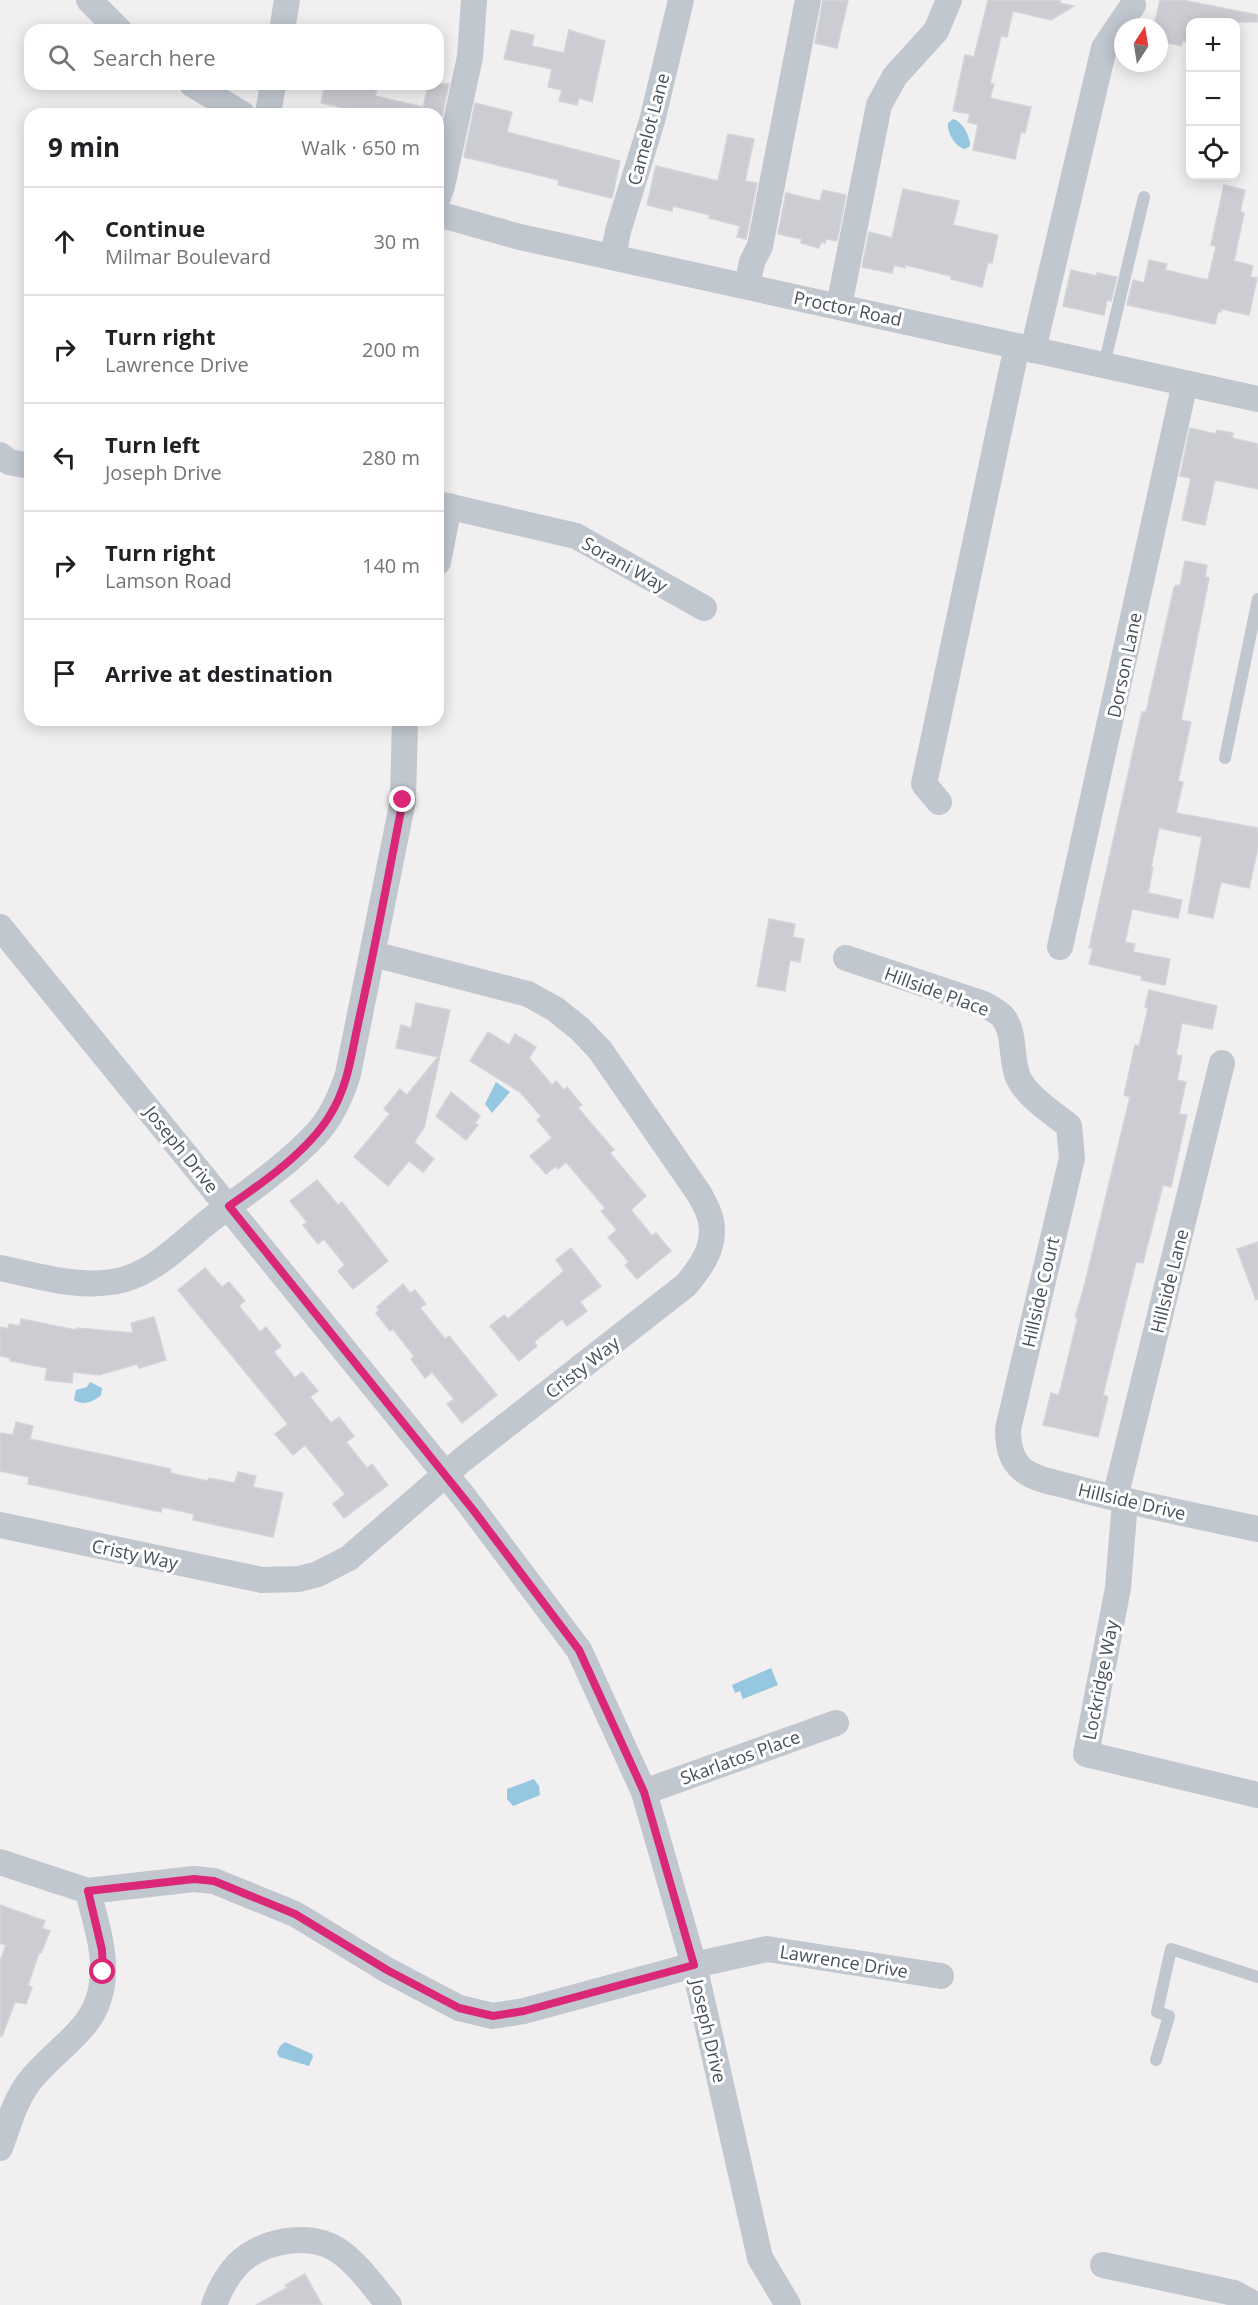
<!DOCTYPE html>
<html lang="en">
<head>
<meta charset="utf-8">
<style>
	:root { --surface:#fff; --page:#f2f2f2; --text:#202124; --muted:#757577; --line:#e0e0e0 }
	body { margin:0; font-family:"Open Sans",sans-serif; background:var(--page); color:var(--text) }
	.controls { position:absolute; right:18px; top:18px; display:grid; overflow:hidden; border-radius:12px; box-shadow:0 3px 15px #0003 }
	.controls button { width:54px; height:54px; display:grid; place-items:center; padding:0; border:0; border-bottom:2px solid var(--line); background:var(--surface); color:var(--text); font:30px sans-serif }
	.compass { position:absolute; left:1114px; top:18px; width:54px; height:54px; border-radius:50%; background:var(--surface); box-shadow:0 3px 15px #0003; rotate:12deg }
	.stop { position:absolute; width:18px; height:18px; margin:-14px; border:4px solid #db2777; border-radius:50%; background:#fff }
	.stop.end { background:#db2777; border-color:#fff; box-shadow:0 2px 6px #0008 }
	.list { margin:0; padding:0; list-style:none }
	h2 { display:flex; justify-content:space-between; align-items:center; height:78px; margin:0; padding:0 24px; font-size:26px }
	h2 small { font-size:20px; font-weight:400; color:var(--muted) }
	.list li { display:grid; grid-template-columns:39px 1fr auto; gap:18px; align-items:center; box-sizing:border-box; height:108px; padding:0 24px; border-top:2px solid var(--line) }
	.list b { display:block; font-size:22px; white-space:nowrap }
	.list p { margin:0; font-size:20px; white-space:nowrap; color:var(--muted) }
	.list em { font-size:20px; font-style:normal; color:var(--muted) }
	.icon { flex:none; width:33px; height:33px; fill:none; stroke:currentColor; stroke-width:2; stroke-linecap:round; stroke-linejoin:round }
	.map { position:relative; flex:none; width:1258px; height:2305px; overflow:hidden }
	.search { position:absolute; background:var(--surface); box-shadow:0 3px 15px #0003; left:24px; top:24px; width:420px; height:66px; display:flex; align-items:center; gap:15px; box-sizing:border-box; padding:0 21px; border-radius:18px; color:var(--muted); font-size:22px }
	.panel { position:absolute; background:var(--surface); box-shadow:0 3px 15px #0003; left:24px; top:108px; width:420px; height:618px; border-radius:18px }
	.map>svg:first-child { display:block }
</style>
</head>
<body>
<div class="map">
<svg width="1258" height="2305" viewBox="0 0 1258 2305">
	<rect width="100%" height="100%" fill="#f1efef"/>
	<g fill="#95c7e1">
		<path d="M953 119C963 122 970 136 970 146L965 149C955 147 947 133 948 123Z"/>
		<path d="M496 1082 510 1092 492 1113 485 1104Z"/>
		<path d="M90 1382 102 1388 101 1395C93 1402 83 1406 74 1400L76 1390 87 1387Z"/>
		<path d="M771 1668 778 1685 743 1699 740 1691 735 1693 732 1685Z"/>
		<path d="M534 1779 539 1786 540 1795 513 1806 507 1799V1789Z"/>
		<path d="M285 2042 312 2054 313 2057 309 2066 279 2057 277 2053 280 2046Z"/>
	</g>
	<g fill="#cccdd3" stroke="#d3d4d9" stroke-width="1.5">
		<path d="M823 0H848L837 48 815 43Z"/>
		<path d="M988 0H1060V3L1074 6 1051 20 1013 11 1007 37 1001 36 990 83 994 84 990 98 1031 107 1025 133 1021 132 1015 159 973 150 978 125 968 122 970 114 953 111 965 55 974 57Z"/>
		<path d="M1160 0H1182L1258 15 1257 22H1191V43L1183 41 1181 46 1159 41V27H1154Z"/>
		<path d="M511 30 534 35 532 46 564 53 569 30 605 41 592 102 579 98 577 105 559 101 562 90 548 87 552 69 504 59Z"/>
		<path d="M325 84H378L375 96 423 107 422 114H373L321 103Z"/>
		<path d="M428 84H449L438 134V114H422Z"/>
		<path d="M475 103 512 112 507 132 620 161 612 198 558 185 559 180 464 157Z"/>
		<path d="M728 134 754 139 745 181 757 183 746 239 737 237 740 226 709 218 710 215 673 206 672 211 647 205 656 166 718 181Z"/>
		<path d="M1224 185 1245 190 1240 212 1244 213 1234 261 1253 266 1250 277 1257 278 1249 315 1221 309V312H1218L1215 324 1127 305 1133 280 1144 283 1149 260 1167 264 1165 270 1208 280 1216 246 1211 245Z"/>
		<path d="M903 189 959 201 953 225 998 235 992 263 988 262 982 287 951 279V276L905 265V268L894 265 892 273 862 267 869 232 892 238Z"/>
		<path d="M823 190 846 195 837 241 826 239 825 243 821 242 819 248 801 243 802 239 778 234 786 193 820 201Z"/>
		<path d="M1071 270 1097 276V273L1117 277 1111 301 1107 300 1104 315 1063 306Z"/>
		<path d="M1190 428 1216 434 1217 430 1233 433 1232 438 1258 444V489L1215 480 1205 525 1182 520 1191 478 1180 476Z"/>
		<path d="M1185 561 1207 565 1205 577 1209 578 1181 720 1191 722 1178 781 1183 782 1176 813 1258 828V847L1249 888 1221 882 1213 918 1188 913 1202 837 1159 828 1151 867H1153L1148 893 1182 900 1178 918 1132 909 1125 942 1135 944 1133 952 1170 959 1165 985 1141 980 1142 976 1089 964 1093 948H1089L1142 712H1146L1174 588 1176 585 1180 586Z"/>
		<path d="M769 919 795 924 793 937 804 939 800 962 790 960 785 991 757 986Z"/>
		<path d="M1149 990 1217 1006 1212 1029 1182 1023 1176 1055 1182 1056 1177 1080 1186 1082 1179 1114 1187 1115 1171 1187 1163 1185 1143 1263 1136 1262 1103 1395 1108 1397 1098 1437 1043 1425 1051 1393 1059 1395 1078 1317H1075L1083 1291 1130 1097 1124 1095 1135 1045 1139 1046 1148 1008 1145 1007Z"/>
		<path d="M416 1003 450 1010 424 1128 414 1142 434 1159 423 1172 409 1161 388 1186 354 1157 390 1114 384 1109 400 1089 407 1095 438 1057 396 1048 401 1025 411 1028Z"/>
		<path d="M488 1032 509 1045 515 1034 536 1047 529 1058 552 1085 556 1081 564 1090 567 1087 582 1105 578 1108 614 1150 610 1153 646 1196 631 1210 652 1236 656 1233 671 1251 637 1279 625 1265 629 1262 608 1237 617 1230 601 1211 605 1208 566 1162 558 1169 556 1166 546 1174 530 1156 552 1138 537 1120 541 1116 520 1092 470 1061Z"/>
		<path d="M451 1092 480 1116 475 1123 478 1125 466 1140 436 1116Z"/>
		<path d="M317 1180 338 1205 342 1202 388 1261 353 1289 338 1271 345 1265 324 1239 318 1244 303 1225 307 1222 290 1201Z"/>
		<path d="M1258 1242V1299L1256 1300 1237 1249Z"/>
		<path d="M571 1248 601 1286 580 1302 587 1311 567 1326 562 1319 534 1342 537 1346 519 1361 490 1326 504 1315 508 1319 564 1271 556 1260Z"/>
		<path d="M205 1268 222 1287 229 1282 245 1301 239 1306 260 1332 266 1327 281 1346 274 1352 295 1378 302 1372 318 1391 310 1397 331 1423 339 1417 354 1436 346 1442 367 1468 372 1464 388 1485 344 1518 333 1504 345 1494 305 1445 293 1455 275 1434 288 1424 178 1290Z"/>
		<path d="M403 1284 410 1293 415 1290 426 1304 420 1308 445 1339 449 1336 497 1395 462 1423 447 1404 454 1399 432 1372 425 1378 411 1359 414 1356 393 1329 390 1331 376 1313 379 1310 377 1307Z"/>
		<path d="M154 1317 166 1360 139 1368 137 1364 99 1375 73 1372 72 1383 45 1380 47 1368 10 1361V1358L0 1356V1327L8 1329 9 1324 20 1326 21 1319 76 1330 77 1328 133 1333 131 1323Z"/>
		<path d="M16 1422 33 1426 30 1439 171 1469 170 1473 208 1481 209 1478 235 1483 238 1472 256 1476 253 1487 283 1493 273 1537 193 1520 194 1514 162 1507 161 1512 28 1484 29 1477 0 1471V1433L13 1435Z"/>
		<path d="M0 1905 45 1921 42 1928 50 1931 41 1953H39L28 1985 32 1987 26 2004 15 2002 2 2036H0V1962L6 1945 0 1943Z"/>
		<path d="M305 2274 322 2305H256L287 2288 285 2285Z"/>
	</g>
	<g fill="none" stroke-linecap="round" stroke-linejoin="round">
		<g stroke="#c1c7cf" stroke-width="12">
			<path d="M1104 365 1144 197"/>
			<path d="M1225 758 1258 599"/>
			<path d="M1156 2060 1169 2016 1157 2012 1171 1949 1258 1977"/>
		</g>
		<g stroke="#c1c7cf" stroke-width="26">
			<path d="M89 0 119 30"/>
			<path d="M282 30 287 0"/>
			<path d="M192 84 242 114"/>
			<path d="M268 114 273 84"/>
			<path d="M438 197 442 186 470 57 474 0"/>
			<path d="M438 214 520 237 1258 399"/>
			<path d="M613 257 618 231 652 121 681 0"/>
			<path d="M747 286 752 262 760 246 808 0"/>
			<path d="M839 306 879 105 895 76 936 31 949 0"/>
			<path d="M1033 350 1104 48 1133 5"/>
			<path d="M0 455 9 462 30 466"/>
			<path d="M438 504 576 536 704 608"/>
			<path d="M438 562 449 506"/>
			<path d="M939 802 924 784 1017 346"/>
			<path d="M0 927 464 1497 579 1650 644 1792 694 1965 760 2258 788 2305"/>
			<path d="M1060 947 1185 383"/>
			<path d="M846 958 984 1004C990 1008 999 1012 1003 1017 1016 1034 1010 1057 1018 1077 1026 1096 1053 1113 1069 1126L1072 1158 1008 1429C1008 1444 1010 1460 1023 1470 1037 1481 1059 1483 1075 1488 1135 1504 1197 1516 1258 1529"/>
			<path d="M0 1268C39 1276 82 1290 122 1280 156 1271 183 1242 209 1221 246 1193 284 1168 316 1134 332 1117 341 1096 348 1074L403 800 405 720"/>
			<path d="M1115 1498 1222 1063"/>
			<path d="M1125 1501 1118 1588 1086 1754 1258 1795"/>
			<path d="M0 1525 262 1580 299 1579 318 1574 349 1558 462 1460 686 1285C701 1267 716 1247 711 1221 710 1213 704 1203 700 1195L600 1050 580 1029 555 1009 528 994 373 954"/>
			<path d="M644 1792 836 1723"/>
			<path d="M0 1862 88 1891 194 1879 214 1881 295 1914 387 1970 459 2008 493 2016 524 2011 694 1965 767 1949 941 1976"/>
			<path d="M0 2148C8 2126 15 2100 29 2082 59 2043 102 2029 103 1972 104 1945 94 1917 88 1891"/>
			<path d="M1103 2265 1234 2293 1256 2305"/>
			<path d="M214 2305C219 2291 227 2276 237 2265 261 2240 310 2231 339 2251 359 2265 373 2286 389 2305"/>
		</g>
	</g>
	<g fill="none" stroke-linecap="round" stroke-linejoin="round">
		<path stroke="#db2777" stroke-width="8" d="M103 1972 102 1950 88 1891 194 1879 214 1881 295 1914 387 1970 459 2008 493 2016 524 2011 694 1965 644 1792 579 1650 474 1511 229 1206C263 1183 309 1150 330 1115 349 1085 352 1049 360 1015 376 943 389 872 403 800"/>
	</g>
	<g text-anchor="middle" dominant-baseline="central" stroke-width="6" stroke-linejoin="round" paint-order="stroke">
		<g font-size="18" fill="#49505a" stroke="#fff">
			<text transform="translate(648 129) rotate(-75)">Camelot Lane</text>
			<text transform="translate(848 308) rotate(12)">Proctor Road</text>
			<text transform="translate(625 564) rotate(29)">Sorani Way</text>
			<text transform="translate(1124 665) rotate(-78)">Dorson Lane</text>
			<text transform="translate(937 991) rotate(20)">Hillside Place</text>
			<text transform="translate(182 1149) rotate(51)">Joseph Drive</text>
			<text transform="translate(1169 1281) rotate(-76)">Hillside Lane</text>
			<text transform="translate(1040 1292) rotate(-77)">Hillside Court</text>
			<text transform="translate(582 1367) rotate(-38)">Cristy Way</text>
			<text transform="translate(1132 1501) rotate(13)">Hillside Drive</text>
			<text transform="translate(135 1554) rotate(12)">Cristy Way</text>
			<text transform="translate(1100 1680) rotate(-79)">Lockridge Way</text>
			<text transform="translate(740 1757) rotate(-20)">Skarlatos Place</text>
			<text transform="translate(844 1961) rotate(9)">Lawrence Drive</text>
			<text transform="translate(709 2031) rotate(77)">Joseph Drive</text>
		</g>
	</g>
</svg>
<div class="controls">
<button>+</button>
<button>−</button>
<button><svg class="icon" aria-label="locate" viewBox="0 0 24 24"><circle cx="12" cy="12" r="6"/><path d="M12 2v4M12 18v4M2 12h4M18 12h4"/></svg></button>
</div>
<svg class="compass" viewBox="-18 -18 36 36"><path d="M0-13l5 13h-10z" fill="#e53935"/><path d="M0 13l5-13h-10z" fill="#757577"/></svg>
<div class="stop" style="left:103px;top:1972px"></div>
<div class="stop end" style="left:403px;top:800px"></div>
<div class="search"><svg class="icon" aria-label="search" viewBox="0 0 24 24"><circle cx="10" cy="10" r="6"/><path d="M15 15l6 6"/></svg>Search here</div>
<section class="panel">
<h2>9 min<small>Walk · 650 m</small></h2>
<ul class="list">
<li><svg class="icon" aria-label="ahead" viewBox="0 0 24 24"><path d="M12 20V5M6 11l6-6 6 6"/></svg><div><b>Continue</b><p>Milmar Boulevard</p></div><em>30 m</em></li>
<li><svg class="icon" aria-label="right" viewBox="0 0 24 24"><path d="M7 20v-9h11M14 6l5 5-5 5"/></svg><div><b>Turn right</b><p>Lawrence Drive</p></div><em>200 m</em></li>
<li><svg class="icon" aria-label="left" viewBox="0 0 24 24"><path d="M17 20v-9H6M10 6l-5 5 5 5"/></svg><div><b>Turn left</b><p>Joseph Drive</p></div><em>280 m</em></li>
<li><svg class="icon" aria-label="right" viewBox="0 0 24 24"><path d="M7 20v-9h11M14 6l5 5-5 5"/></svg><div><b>Turn right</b><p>Lamson Road</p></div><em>140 m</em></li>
<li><svg class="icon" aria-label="arrive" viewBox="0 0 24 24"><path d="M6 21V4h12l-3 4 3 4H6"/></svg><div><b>Arrive at destination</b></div></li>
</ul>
</section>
</div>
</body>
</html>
